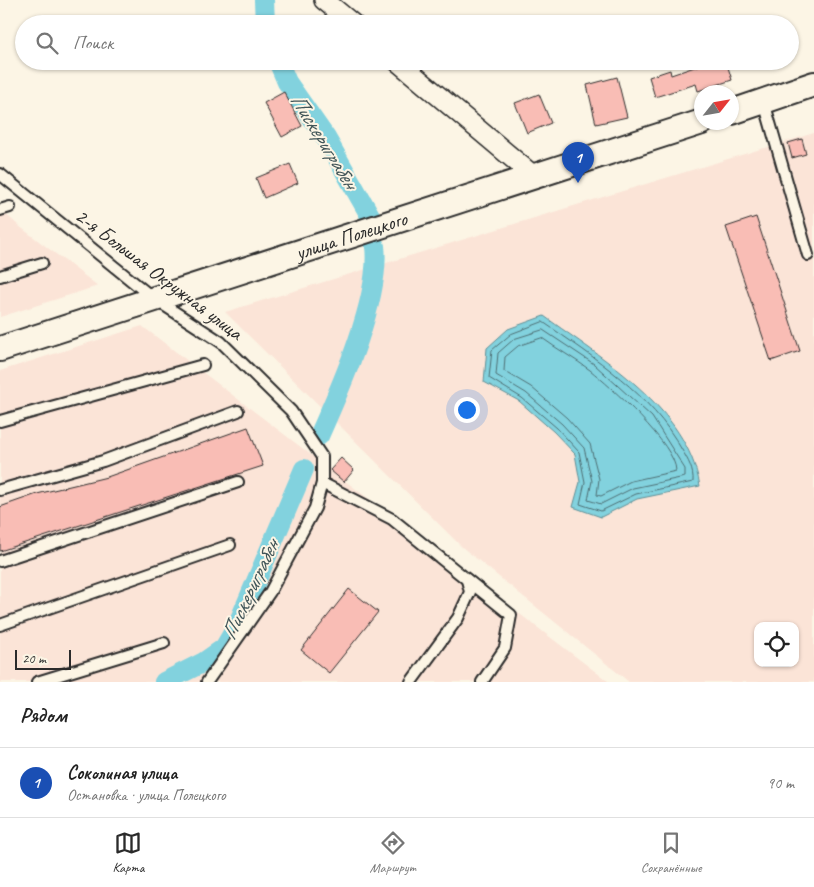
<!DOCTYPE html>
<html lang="ru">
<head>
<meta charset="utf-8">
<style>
	:root { --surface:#fff; --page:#f6f6f6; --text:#222; --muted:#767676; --line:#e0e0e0; --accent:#2b2b2b }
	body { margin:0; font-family:Caveat,sans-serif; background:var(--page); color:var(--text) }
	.controls { position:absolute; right:15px; bottom:15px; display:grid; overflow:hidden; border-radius:10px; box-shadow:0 1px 4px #0004 }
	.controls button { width:45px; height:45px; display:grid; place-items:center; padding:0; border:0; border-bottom:1px solid var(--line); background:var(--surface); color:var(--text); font:25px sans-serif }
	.compass { position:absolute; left:694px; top:85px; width:45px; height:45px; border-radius:50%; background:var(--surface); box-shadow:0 1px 4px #0004; rotate:59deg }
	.scale { position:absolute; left:15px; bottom:12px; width:56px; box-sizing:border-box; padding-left:5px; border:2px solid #2b2b2b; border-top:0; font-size:14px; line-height:18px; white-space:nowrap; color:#2b2b2b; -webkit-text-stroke:4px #fcf5e5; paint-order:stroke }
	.you { position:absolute; left:466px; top:409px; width:18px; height:18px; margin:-12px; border:4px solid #fff; border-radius:50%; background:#1a73e8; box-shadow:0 0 0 8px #1a73e833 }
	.badge { display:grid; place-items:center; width:32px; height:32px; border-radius:50%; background:var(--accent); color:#fff; font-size:16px; font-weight:700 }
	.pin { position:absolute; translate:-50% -41px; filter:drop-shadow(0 1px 2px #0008) }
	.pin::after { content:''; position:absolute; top:26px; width:18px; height:15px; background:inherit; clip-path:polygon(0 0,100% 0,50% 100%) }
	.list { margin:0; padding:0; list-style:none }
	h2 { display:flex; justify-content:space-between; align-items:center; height:65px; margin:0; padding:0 20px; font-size:21px }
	h2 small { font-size:16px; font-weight:400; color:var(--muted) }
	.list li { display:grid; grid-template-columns:32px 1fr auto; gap:15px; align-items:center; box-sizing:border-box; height:70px; padding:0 20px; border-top:1px solid var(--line) }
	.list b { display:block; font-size:19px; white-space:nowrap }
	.list p { margin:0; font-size:16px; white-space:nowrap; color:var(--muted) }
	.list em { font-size:16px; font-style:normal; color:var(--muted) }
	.icon { flex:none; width:28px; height:28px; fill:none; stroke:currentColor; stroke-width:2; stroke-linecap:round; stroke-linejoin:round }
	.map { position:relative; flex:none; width:814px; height:682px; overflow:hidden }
	.search { position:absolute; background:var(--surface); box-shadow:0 1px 4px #0004; left:15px; right:15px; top:15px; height:55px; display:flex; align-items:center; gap:12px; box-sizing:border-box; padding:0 18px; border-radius:28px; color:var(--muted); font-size:19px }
	.sheet { height:135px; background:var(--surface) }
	nav { display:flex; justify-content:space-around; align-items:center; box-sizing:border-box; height:70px; border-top:1px solid var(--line); background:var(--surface); font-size:14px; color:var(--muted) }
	nav a { display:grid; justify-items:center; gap:2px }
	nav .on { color:var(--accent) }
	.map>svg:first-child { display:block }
</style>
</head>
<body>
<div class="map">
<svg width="814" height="682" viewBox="0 0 814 682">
	<rect width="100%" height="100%" fill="#fcf5e5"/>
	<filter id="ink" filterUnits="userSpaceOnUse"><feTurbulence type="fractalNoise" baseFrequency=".02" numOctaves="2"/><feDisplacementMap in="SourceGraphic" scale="10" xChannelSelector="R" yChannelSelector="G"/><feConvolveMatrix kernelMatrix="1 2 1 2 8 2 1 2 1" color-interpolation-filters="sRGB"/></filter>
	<g filter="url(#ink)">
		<g fill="#fbe4d7" fill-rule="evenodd">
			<path d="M814 133V682H629L462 547 225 312ZM758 626H795V663H758Z"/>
			<path d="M0 209 19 226 98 286 0 317Z"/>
			<path d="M142 326 609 682H0V371Z"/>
		</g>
		<path fill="#82d2de" stroke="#5f8f96" d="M544 316C604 360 686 407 700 486L637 499 601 517 573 507 580 482 575 454 554 432 519 401 484 382 487 348 508 329Z"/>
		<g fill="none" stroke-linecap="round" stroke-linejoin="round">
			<g stroke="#4e6e73" stroke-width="1">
				<path d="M543 322C595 358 651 394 682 450 688 460 694 470 693 482L636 494 601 511 580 504 585 482 579 452 557 428 522 398 489 378 492 350 511 334Z"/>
				<path d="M543 330 594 364 652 417 685 469V477L633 488 601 504 588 500 592 481 584 448 562 424 526 393 496 375 498 353 514 339Z"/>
				<path d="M542 338C557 349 575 359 590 370 610 386 676 445 676 471L631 481 601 496 597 495 599 479 590 444 567 418 531 387 504 371 505 357 518 346Z"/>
			</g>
			<g stroke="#82d2de" stroke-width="20">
				<path d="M264 0 265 24"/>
				<path d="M278 61 287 82 326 138 372 219"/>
				<path d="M319 436C341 387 381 298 375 246"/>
				<path d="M164 682 204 662 224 648 237 626 304 469"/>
			</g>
		</g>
		<g fill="#f9bdb5" stroke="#2b2b2b">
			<path d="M712 61H726L732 80 698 91 696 84 655 97 649 77 670 70 671 75Z"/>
			<path d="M617 77 627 117 596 124 587 85Z"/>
			<path d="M284 92 302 126 282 137 264 103Z"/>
			<path d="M539 94 551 123 527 133 515 103Z"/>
			<path d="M802 139 806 154 792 158 788 143Z"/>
			<path d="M290 164 298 183 264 198 256 178Z"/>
			<path d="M756 217 800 351 771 361 726 227Z"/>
			<path d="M248 427 263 466 0 551V507L37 494 107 477Z"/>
			<path d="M341 458 354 470 344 482 330 470Z"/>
			<path d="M349 589 378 612 329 673 301 650Z"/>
		</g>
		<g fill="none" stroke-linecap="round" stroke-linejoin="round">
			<g stroke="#2b2b2b" stroke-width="14">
				<g id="service">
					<path d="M764 102 808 255"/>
					<path d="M0 174 153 298 221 342 291 411 322 457V483L315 508 270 592 207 682"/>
					<path d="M0 210 10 207"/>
					<path d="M0 276 42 263"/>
					<path d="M0 421 203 365"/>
					<path d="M322 483 392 519 511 615 505 648 482 682"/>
					<path d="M0 490 103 461 238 411"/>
					<path d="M0 561 238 482"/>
					<path d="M0 625 230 545"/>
					<path d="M37 682 164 643"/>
					<path d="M411 682 458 618 470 592 467 580"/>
				</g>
			</g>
			<g stroke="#2b2b2b" stroke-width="22">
				<g id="minor">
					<path d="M324 0 353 24"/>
					<path d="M397 61 536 178"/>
				</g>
			</g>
			<g stroke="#2b2b2b" stroke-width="28">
				<g id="tertiary">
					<path d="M732 112 814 84"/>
					<path id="s1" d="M0 349 702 122"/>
				</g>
			</g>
			<use href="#service" stroke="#fcf5e5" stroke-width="10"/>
			<use href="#minor" stroke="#fcf5e5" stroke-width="19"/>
			<use href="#tertiary" stroke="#fcf5e5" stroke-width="24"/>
		</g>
	</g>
	<g text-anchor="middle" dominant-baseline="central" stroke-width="4" stroke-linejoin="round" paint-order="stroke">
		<g font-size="21" fill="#2b2b2b" stroke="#fcf5e5">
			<text stroke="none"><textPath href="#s1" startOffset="369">улица Полецкого</textPath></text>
			<text transform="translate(159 274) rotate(37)">2-я Большая Окружная улица</text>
		</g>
		<g font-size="22" font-style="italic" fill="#415558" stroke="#fcf5e5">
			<text transform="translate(324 141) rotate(58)">Пискериграбен</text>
			<text transform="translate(250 590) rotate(-65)">Пискериграбен</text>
		</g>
	</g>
</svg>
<div class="controls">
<button><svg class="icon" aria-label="locate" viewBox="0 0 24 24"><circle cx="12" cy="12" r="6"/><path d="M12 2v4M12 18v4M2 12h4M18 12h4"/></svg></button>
</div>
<svg class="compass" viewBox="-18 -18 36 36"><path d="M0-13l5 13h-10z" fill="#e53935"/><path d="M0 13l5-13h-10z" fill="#767676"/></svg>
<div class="scale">20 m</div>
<div class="you"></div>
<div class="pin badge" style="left:578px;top:183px;background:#1a4fb4">1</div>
<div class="search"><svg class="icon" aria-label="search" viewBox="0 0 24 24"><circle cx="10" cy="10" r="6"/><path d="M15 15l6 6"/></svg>Поиск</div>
</div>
<section class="sheet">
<h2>Рядом<small></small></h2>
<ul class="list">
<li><span class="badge" style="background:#1a4fb4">1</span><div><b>Соколиная улица</b><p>Остановка · улица Полецкого</p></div><em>90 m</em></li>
</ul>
</section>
<nav>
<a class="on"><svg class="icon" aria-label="map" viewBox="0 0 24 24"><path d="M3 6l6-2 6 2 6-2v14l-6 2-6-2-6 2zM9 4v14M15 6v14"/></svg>Карта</a>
<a><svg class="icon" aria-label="directions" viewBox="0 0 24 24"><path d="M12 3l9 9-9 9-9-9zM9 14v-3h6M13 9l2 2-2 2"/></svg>Маршрут</a>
<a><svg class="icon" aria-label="saved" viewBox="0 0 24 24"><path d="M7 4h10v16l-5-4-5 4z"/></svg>Сохранённые</a>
</nav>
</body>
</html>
